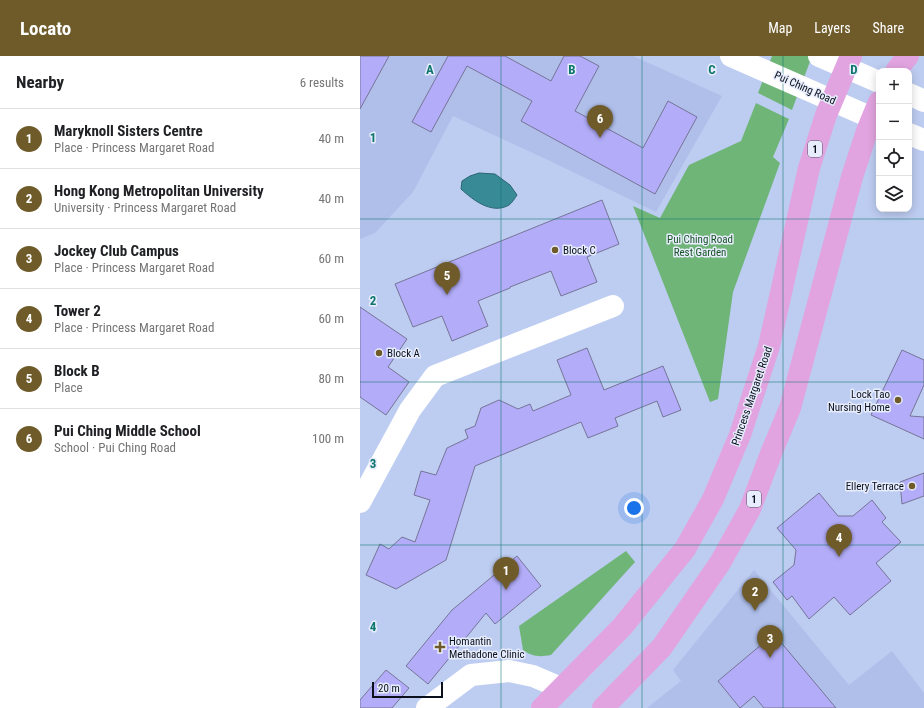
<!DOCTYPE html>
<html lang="en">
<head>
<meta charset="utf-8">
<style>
	:root { --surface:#fff; --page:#f6f6f6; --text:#202124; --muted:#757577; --line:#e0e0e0; --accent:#6f5b2a }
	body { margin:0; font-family:"Roboto Condensed",sans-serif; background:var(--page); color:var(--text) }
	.controls { position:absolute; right:12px; top:12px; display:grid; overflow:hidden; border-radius:8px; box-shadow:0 2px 10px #0003 }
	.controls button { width:36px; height:36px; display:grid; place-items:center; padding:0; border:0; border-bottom:1px solid var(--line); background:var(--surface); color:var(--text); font:20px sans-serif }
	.scale { position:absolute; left:12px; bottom:10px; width:71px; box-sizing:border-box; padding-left:4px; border:2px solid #0b101d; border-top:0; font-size:11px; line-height:14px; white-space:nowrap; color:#0b101d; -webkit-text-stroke:3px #e7edfc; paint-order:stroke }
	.you { position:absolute; left:274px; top:452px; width:14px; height:14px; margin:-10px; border:3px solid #fff; border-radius:50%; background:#1a73e8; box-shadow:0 0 0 6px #1a73e833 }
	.badge { display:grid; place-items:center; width:26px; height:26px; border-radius:50%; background:var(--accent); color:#fff; font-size:13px; font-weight:700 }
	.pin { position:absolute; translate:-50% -33px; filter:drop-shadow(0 1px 2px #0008) }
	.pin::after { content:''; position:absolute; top:21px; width:14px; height:12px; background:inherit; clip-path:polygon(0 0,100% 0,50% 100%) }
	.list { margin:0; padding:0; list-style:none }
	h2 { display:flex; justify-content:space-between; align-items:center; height:52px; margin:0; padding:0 16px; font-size:17px }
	h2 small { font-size:13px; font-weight:400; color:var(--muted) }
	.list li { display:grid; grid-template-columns:26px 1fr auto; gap:12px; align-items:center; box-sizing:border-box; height:60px; padding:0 16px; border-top:1px solid var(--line) }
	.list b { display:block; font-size:15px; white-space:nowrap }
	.list p { margin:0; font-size:13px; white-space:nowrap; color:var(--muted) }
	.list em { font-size:13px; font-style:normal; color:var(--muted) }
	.icon { flex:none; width:22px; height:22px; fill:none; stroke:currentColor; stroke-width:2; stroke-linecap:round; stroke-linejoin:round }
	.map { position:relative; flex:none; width:564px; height:652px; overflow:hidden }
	header { display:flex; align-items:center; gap:24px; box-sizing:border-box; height:56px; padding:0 20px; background:var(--accent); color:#fff }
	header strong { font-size:19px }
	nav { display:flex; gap:22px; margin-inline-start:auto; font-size:14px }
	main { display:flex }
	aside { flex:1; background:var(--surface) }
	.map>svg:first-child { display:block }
</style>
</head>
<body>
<header>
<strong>Locato</strong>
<nav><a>Map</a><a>Layers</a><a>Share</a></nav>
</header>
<main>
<aside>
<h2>Nearby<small>6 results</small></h2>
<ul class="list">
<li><span class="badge">1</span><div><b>Maryknoll Sisters Centre</b><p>Place · Princess Margaret Road</p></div><em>40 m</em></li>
<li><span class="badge">2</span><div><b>Hong Kong Metropolitan University</b><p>University · Princess Margaret Road</p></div><em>40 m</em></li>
<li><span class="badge">3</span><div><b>Jockey Club Campus</b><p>Place · Princess Margaret Road</p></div><em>60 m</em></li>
<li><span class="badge">4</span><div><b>Tower 2</b><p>Place · Princess Margaret Road</p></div><em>60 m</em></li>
<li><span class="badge">5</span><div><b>Block B</b><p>Place</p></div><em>80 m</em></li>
<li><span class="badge">6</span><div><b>Pui Ching Middle School</b><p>School · Pui Ching Road</p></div><em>100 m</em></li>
</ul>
</aside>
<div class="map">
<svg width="564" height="652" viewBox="0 0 564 652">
	<rect width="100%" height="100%" fill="#bdccf1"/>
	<g fill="#afbfea">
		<path d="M0 0H273L362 40 296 156 188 104 93 60 53 136 15 177 0 183Z"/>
		<path d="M394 514 489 629 532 595 564 637V652H287L321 625 313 614Z"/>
	</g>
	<g fill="#6fb578">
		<path d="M412 0H452L432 54 398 37Z"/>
		<path d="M396 47 429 63 413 101 420 107 373 236 358 343 350 346 273 150 300 162 329 109 381 85Z"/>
		<path d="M266 495 275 506 191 599C180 601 173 601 163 594L159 570Z"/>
	</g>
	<path fill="#388b96" stroke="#2a6672" d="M119 117 135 118 150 129 157 139C155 142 152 147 149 149 132 159 113 144 101 133L102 125 110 120Z"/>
	<g fill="#b3adf9" stroke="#767497">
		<path d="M0 0H29L0 53Z"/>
		<path d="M88 0H145L191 25 204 0H220L239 10 215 55 283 92 308 45 337 61 295 138 161 65 172 45 107 10 71 76 52 66Z"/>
		<path d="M242 144 259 188 227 201 237 226 201 240 191 215 150 231V232L118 245 128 270 92 285 82 260 53 271 35 228Z"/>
		<path d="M0 251 47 283 28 311 49 326 26 359 0 341Z"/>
		<path d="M227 292 244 334 303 310 321 354 303 361 297 345 255 362 258 370 228 382 221 366 115 410 86 504 36 533 6 519 20 488 29 493 42 481 55 486 70 444 54 439 61 415 76 419 87 392 108 382 105 374 115 370 121 352 139 344 158 353 170 348 173 355 211 339 197 304Z"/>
		<path d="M542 294 564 304V329L550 360 564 361V383L511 359Z"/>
		<path d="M564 417V440L542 448 540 426Z"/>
		<path d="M459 437 478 460H493L512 444 526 462 522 466 541 486 516 507 531 525 490 559 474 541 449 563 432 540 427 544 413 526 434 509 436 494 417 472Z"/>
		<path d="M157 500 181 530 135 568 126 557 68 628 46 610 92 554Z"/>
		<path d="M414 578 476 652H404L394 640 380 652 358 625Z"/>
		<path d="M26 614 49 632 32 652H0V644Z"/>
	</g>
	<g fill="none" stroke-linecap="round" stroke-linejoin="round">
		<g stroke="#fff" stroke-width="22">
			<path d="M0 446 50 354 75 320 253 250"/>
			<path d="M67 652 111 619 149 615 173 620 201 632"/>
		</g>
		<g stroke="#fff" stroke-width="22">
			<path d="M371 0 519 65"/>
			<path d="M459 0 519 26"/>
			<path d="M549 38 564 45"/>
			<path d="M549 78 564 84"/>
		</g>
		<g stroke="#e2a4e0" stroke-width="22">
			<path d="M536 15 548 0"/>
			<path d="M182 652 262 571 325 493 353 443 380 379 409 290 449 112 466 59 491 0"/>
			<path d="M243 652 302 591 360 507 390 453 412 395 430 352 492 121 507 75 519 46"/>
		</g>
	</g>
	<path fill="none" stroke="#0f766e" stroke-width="1" stroke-opacity="0.55" d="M141 0V652M282 0V652M423 0V652M0 163H564M0 326H564M0 489H564"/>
	<g fill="#6f5b2a" stroke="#e7edfc" stroke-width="1.5">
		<circle cx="195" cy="194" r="4"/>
		<circle cx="19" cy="297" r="4"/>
		<circle cx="538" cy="344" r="4"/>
		<circle cx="552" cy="430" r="4"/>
		<path d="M78 585h4v4h4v4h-4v4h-4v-4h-4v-4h4z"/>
	</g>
	<g text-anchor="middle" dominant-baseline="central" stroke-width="3" stroke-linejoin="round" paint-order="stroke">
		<g fill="#e7edfc" stroke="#4d5260" stroke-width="1">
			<rect x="448" y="85" width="14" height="16" rx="3"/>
			<rect x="387" y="435" width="14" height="16" rx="3"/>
		</g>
		<g font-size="10" font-weight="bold" fill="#0b101d">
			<text x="455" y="93">1</text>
			<text x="394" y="443">1</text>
		</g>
		<g font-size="11" fill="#0b101d" stroke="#e7edfc">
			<text transform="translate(445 32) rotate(24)">Pui Ching Road</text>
			<text transform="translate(392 340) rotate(-71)">Princess Margaret Road</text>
		</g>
		<g font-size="11" fill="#175324" stroke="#e7edfc">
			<text x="340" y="183">Pui Ching Road<tspan x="340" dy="13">Rest Garden</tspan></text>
		</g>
		<g font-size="11" fill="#0b101d" stroke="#e7edfc" text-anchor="start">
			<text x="203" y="194">Block C</text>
			<text x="27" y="297">Block A</text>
			<text x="530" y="338" text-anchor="end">Lock Tao<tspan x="530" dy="13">Nursing Home</tspan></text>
			<text x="544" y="430" text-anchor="end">Ellery Terrace</text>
			<text x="89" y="585">Homantin<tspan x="89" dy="13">Methadone Clinic</tspan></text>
		</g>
	</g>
	<g font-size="13" text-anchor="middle" font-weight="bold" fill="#0f766e" stroke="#e7edfc" stroke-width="3" stroke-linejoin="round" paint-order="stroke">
		<text x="70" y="18">A</text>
		<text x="212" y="18">B</text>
		<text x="352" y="18">C</text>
		<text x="494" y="18">D</text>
		<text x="13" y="86">1</text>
		<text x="13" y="249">2</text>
		<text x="13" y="412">3</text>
		<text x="13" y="575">4</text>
	</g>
</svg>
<div class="controls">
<button>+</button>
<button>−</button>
<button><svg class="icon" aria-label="locate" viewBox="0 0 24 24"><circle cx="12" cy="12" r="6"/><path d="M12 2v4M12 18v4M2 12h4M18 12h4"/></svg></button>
<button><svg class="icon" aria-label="layers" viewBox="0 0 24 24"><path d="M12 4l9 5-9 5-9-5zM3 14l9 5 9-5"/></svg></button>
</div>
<div class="scale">20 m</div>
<div class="you"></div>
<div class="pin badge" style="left:146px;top:534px">1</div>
<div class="pin badge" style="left:395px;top:555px">2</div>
<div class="pin badge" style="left:410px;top:602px">3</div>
<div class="pin badge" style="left:479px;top:501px">4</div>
<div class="pin badge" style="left:87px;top:239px">5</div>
<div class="pin badge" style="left:240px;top:82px">6</div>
</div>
</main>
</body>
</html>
